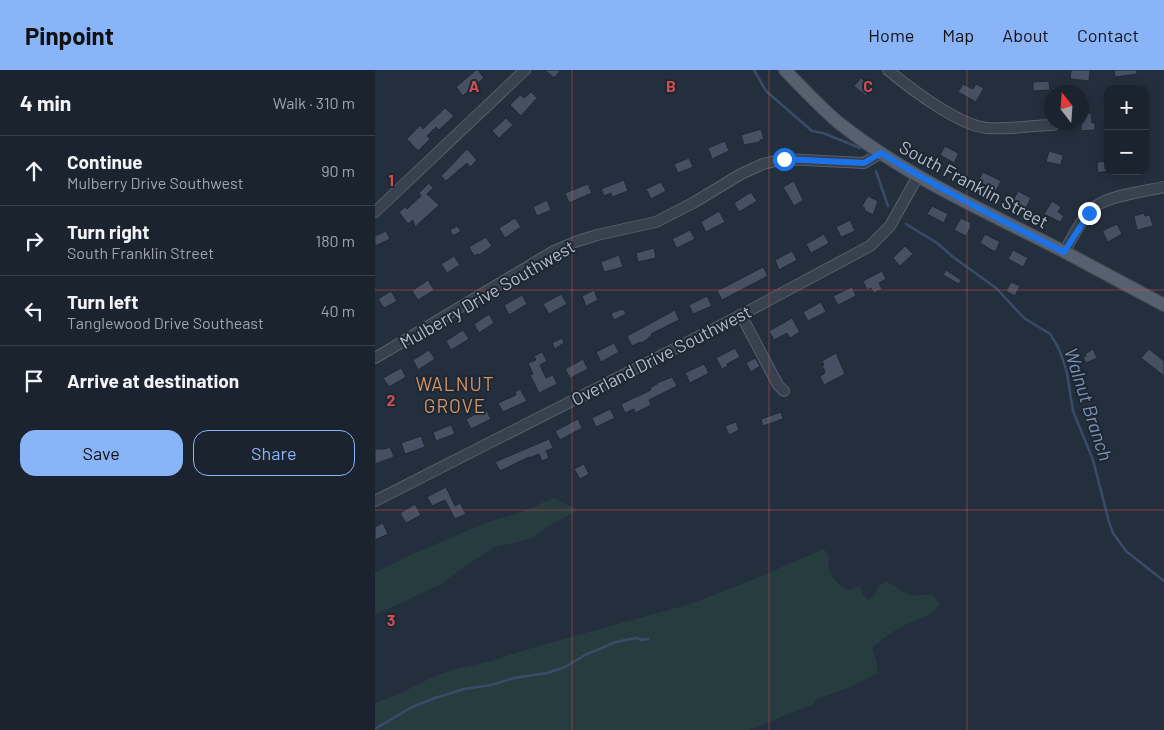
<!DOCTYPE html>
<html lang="en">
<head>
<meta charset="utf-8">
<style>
	:root { --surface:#1b232e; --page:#242b36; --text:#f1f3f6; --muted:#a0a4aa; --line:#39404a; --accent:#8ab4f8 }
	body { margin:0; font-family:Barlow,sans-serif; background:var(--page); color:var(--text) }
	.controls { position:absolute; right:15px; top:15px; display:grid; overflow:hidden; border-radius:10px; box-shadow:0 2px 12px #0003 }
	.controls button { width:45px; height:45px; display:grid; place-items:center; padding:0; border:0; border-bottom:1px solid var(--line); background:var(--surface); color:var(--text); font:25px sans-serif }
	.compass { position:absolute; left:669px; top:15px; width:45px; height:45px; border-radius:50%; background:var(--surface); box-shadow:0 2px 12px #0003; rotate:343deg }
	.stop { position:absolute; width:15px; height:15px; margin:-11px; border:4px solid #1a73e8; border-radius:50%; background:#fff }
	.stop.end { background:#1a73e8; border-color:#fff; box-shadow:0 1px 5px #0008 }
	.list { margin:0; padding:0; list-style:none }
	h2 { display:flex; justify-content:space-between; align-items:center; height:65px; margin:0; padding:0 20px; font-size:21px }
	h2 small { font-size:16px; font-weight:400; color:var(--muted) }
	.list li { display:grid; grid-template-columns:32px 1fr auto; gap:15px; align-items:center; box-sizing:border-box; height:70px; padding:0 20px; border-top:1px solid var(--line) }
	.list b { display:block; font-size:19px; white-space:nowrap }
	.list p { margin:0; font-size:16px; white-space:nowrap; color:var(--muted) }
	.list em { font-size:16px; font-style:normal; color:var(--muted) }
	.actions { display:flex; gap:10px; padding:15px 20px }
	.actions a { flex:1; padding:11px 0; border:1px solid var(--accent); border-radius:15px; text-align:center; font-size:18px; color:var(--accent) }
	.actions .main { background:var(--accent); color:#111 }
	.icon { flex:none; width:28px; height:28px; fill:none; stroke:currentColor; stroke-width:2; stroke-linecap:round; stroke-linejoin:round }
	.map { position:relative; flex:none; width:789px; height:660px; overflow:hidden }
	header { display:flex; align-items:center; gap:30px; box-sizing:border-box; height:70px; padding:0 25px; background:var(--accent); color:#111 }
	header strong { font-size:24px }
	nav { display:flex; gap:28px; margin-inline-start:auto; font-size:18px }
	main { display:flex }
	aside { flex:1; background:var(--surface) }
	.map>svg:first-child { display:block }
</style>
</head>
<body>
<header>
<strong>Pinpoint</strong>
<nav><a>Home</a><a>Map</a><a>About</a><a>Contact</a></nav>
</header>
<main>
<aside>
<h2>4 min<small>Walk · 310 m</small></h2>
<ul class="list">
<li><svg class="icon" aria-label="ahead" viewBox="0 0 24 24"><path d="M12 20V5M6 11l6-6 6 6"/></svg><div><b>Continue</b><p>Mulberry Drive Southwest</p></div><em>90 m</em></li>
<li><svg class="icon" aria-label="right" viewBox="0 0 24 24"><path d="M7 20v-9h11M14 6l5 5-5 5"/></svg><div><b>Turn right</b><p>South Franklin Street</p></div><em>180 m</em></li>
<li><svg class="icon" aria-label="left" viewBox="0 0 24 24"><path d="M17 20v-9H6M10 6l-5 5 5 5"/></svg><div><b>Turn left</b><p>Tanglewood Drive Southeast</p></div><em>40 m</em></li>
<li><svg class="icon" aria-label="arrive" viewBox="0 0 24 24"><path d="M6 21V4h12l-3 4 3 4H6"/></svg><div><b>Arrive at destination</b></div></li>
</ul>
<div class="actions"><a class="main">Save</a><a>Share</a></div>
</aside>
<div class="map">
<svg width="789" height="660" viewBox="0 0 789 660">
	<rect width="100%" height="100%" fill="#242f3e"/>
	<g fill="#263c3f">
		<path d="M179 428 203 440 177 454 156 469 120 477 87 498 66 514 0 545V503L31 487 110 453 144 443Z"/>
		<path d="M449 479 454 487C451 502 460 513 473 520L485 516 487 524 493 530 500 526 503 516 512 512C520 515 529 524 537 525 543 526 551 524 557 525L565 533C556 548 541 549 526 557 516 562 506 571 497 578L502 594V603L480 615 440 630 438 634 374 660H0V633L24 624 52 610 76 600 112 592 167 575 315 534 370 513Z"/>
	</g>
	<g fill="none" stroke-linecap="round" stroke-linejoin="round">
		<g stroke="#394c67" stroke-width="2.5">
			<path d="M379 0 391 21 437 61 448 63 485 78"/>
			<path d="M501 101 513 136"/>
			<path d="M531 154 562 173 578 187 621 218 649 248 675 264 683 277 688 290 692 303 698 341 718 390 734 452 738 463 751 481 789 511"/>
			<path d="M0 659 37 637 60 628 89 619 116 615 139 608 172 603 190 597 210 585 241 572 261 568 267 570 273 569"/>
		</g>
	</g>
	<g fill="#455162" stroke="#1f2835">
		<path d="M101 0H103L109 8 99 16 98 21 96 23 92 22 88 26 81 17Z"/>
		<path d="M170 0H186L179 8Z"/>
		<path d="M696 0H715L714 11 695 9Z"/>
		<path d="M739 0H762V4L740 7Z"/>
		<path d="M486 8 498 19 491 26 479 16Z"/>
		<path d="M674 11 675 20 658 21V12Z"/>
		<path d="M588 14 598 19 601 14 609 18 601 32 583 22Z"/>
		<path d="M156 22 162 28 146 46 135 35 145 25 149 28Z"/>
		<path d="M70 38 79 46 64 60 61 57 52 66 55 69 43 81 32 69 45 55 48 59Z"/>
		<path d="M716 43 717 53H720V60L706 61V44Z"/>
		<path d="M131 48 138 55 124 68 117 61Z"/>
		<path d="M386 59 389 69 385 70V72L369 75 366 65Z"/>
		<path d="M350 71 354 81 337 89 333 78Z"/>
		<path d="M570 76 583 83V85L579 93 565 85Z"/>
		<path d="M92 79 102 90 95 97 92 93 71 111 66 106Z"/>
		<path d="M674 81 688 85 686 95 671 92Z"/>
		<path d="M314 88 318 97 303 103 299 94Z"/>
		<path d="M733 91V101L723 103 722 92Z"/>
		<path d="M608 102 626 111 621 121 603 111Z"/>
		<path d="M249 110 253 121 237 127 236 123 229 126 226 119Z"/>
		<path d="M419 111 428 130 419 136 408 117Z"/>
		<path d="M286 112 291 121 276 129 271 119Z"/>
		<path d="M54 113 58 118 52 124 64 135 40 157 38 150 33 154 24 142 30 137 32 139 46 126 44 123Z"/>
		<path d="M213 114 217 123 194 133 190 123Z"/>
		<path d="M643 121 656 128 651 138 638 131Z"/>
		<path d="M376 122 382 131 364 142 359 133Z"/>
		<path d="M493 126 503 131 498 145 489 140 490 138 487 136Z"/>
		<path d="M172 130 176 140 162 146 158 137Z"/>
		<path d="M677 131 686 137 683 142 689 146 685 152 669 144Z"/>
		<path d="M557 136 573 144 569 153 552 144Z"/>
		<path d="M344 141 350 152 331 162 326 152Z"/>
		<path d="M769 143 770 146 775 145 778 156 762 160 759 146Z"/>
		<path d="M140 148 146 157 130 168 124 158Z"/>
		<path d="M586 148 596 153 595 155 596 156 591 166 579 160Z"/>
		<path d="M475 150 480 161 466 167 461 157Z"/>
		<path d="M742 154 747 164 733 172 727 161Z"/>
		<path d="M82 156 86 161 78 166 75 160Z"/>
		<path d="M315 160 320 169 302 178 297 169Z"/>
		<path d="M11 161 15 169 0 176V166Z"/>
		<path d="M449 164 454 173 436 183 431 174Z"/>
		<path d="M610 164 625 172 620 182 605 173Z"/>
		<path d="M111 167 117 176 104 185 103 184 99 186 94 177Z"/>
		<path d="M530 176 538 184 525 196 518 188Z"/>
		<path d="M279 178 281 188 263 192 261 183Z"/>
		<path d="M638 180 653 188 648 197 633 189Z"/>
		<path d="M417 181 422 190 404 200 400 190Z"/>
		<path d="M244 185 248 197 229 202 226 192Z"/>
		<path d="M79 186 85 195 72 203 66 194Z"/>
		<path d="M388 197 393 206 347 230 342 221Z"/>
		<path d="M571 200 586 210 584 214 568 205Z"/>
		<path d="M507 201 511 209 504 213 507 219 499 223 496 218 492 220 488 211Z"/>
		<path d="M53 210 59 220 43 230 37 221Z"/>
		<path d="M636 212 645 216 640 226 631 221Z"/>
		<path d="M477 217 481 226 463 235 458 226Z"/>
		<path d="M219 220 223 230 211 236 207 226Z"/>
		<path d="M16 221 22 231 9 238 3 229Z"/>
		<path d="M186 224 192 234 174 244 168 234Z"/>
		<path d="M147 225 152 234 134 245 129 235Z"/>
		<path d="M332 226 337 236 318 244 314 235Z"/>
		<path d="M446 232 451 242 433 251 428 242Z"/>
		<path d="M248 239 251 244 239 250 236 243Z"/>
		<path d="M300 240 304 250 276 264 277 265 273 268V269L266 273 265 272 257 276 252 266Z"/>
		<path d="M114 244 119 253 104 263 99 254Z"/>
		<path d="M417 248 425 262 415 268 412 263 399 270 394 261Z"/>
		<path d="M88 260 94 269 76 280 71 271Z"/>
		<path d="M187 268 189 273 180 279 177 273Z"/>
		<path d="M239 273 244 282 226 292 221 282Z"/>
		<path d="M360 278 365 287 352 294 353 296 347 299 341 288Z"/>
		<path d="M718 279 722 288 711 293 708 287 711 286 710 284Z"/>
		<path d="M774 279 789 291V306L766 288Z"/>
		<path d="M54 280 60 289 43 300 38 290Z"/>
		<path d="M167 282 172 291 165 295 171 308 178 305 182 314 164 323 155 305 158 304 153 293 161 290 159 286Z"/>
		<path d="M461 283 470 304 449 315 445 306 449 304 450 301 447 296 449 295 447 291Z"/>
		<path d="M380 288 385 296 376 302 371 293Z"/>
		<path d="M208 289 213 299 195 308 190 299Z"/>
		<path d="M329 294 334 303 315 313 310 303Z"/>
		<path d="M26 298 31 307 14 317 8 308Z"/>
		<path d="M297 307 302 316 274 330 276 335 260 343 259 339 250 343 246 334 276 320 275 318 282 314V313Z"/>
		<path d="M145 319 152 331 128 342 123 333 141 325 140 322Z"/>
		<path d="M111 339 116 349 96 359 91 349Z"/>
		<path d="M235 339 240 348 221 357 217 348Z"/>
		<path d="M406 342 408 349 388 356 386 349Z"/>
		<path d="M203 349 207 358 185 370 180 361Z"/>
		<path d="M361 352 364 360 354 365 350 356Z"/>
		<path d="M76 355 80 364 61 371 58 362Z"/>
		<path d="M46 366 50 377 30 384 26 373Z"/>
		<path d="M174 369 178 378 171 381 174 388 167 391 164 384 154 388V387L125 401 120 392Z"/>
		<path d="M15 377 19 387 0 394V379H10Z"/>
		<path d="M209 394 214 404 205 409 199 399Z"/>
		<path d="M71 417 80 436 85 433 91 444 80 449 70 430 57 436 52 427Z"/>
		<path d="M40 434 46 445 31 453 25 443Z"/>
		<path d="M8 453 13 464 0 470V457Z"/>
	</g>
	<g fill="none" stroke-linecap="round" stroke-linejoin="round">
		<g stroke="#565f6c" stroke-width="12">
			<g id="minor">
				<path d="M513 0C536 19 583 55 612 58 633 60 657 55 678 55"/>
				<path d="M0 142 150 0"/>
				<path d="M689 182C698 167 708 144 724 134 739 125 771 121 789 117"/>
				<path d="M366 245 403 315 409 321"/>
				<path d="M0 288 179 181 200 172 222 165 281 152 318 133 366 104 388 94 409 89 489 93 506 83"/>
				<path d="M0 431 366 245 495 176 515 156 543 106"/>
			</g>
		</g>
		<g stroke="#414a57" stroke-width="14">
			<path id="major" d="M410 0C427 18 445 37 464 53 532 107 612 142 688 181 722 199 755 217 789 235"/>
		</g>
		<use href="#minor" stroke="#38414e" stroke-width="10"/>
		<use href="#major" stroke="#56606e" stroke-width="12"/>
	</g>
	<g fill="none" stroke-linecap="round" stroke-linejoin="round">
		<path stroke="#1a73e8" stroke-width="6" d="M409 89 489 93 506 83C565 119 627 151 689 182L714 143"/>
	</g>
	<path fill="none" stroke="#ce4d50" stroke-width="1" stroke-opacity="0.55" d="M197 0V660M394 0V660M592 0V660M0 220H789M0 440H789"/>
	<g text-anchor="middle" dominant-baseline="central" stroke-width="4" stroke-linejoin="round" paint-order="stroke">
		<g font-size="18" fill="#b4bcc9" stroke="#1d2633">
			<text transform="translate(599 114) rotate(28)">South Franklin Street</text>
			<text transform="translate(112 224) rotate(-30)">Mulberry Drive Southwest</text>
			<text transform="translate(286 285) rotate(-27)">Overland Drive Southwest</text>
		</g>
		<g font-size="19" letter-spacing="1" fill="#d59563" stroke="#1d2633">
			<text x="80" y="313">WALNUT<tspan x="80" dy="22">GROVE</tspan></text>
		</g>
		<g font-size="19" font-style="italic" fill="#7c92b1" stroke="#1d2633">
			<text transform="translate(714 334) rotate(72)">Walnut Branch</text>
		</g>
	</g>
	<g font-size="16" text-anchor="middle" font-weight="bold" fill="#ce4d50" stroke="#1d2633" stroke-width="4" stroke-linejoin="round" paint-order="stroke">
		<text x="99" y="22">A</text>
		<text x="296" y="22">B</text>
		<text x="493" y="22">C</text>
		<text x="16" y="116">1</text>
		<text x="16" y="336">2</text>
		<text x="16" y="556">3</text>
	</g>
</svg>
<div class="controls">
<button>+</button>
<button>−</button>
</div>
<svg class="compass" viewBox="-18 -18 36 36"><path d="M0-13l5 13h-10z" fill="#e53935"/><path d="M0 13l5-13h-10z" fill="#a0a4aa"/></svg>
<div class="stop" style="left:409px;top:89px"></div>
<div class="stop end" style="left:714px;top:143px"></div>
</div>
</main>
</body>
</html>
